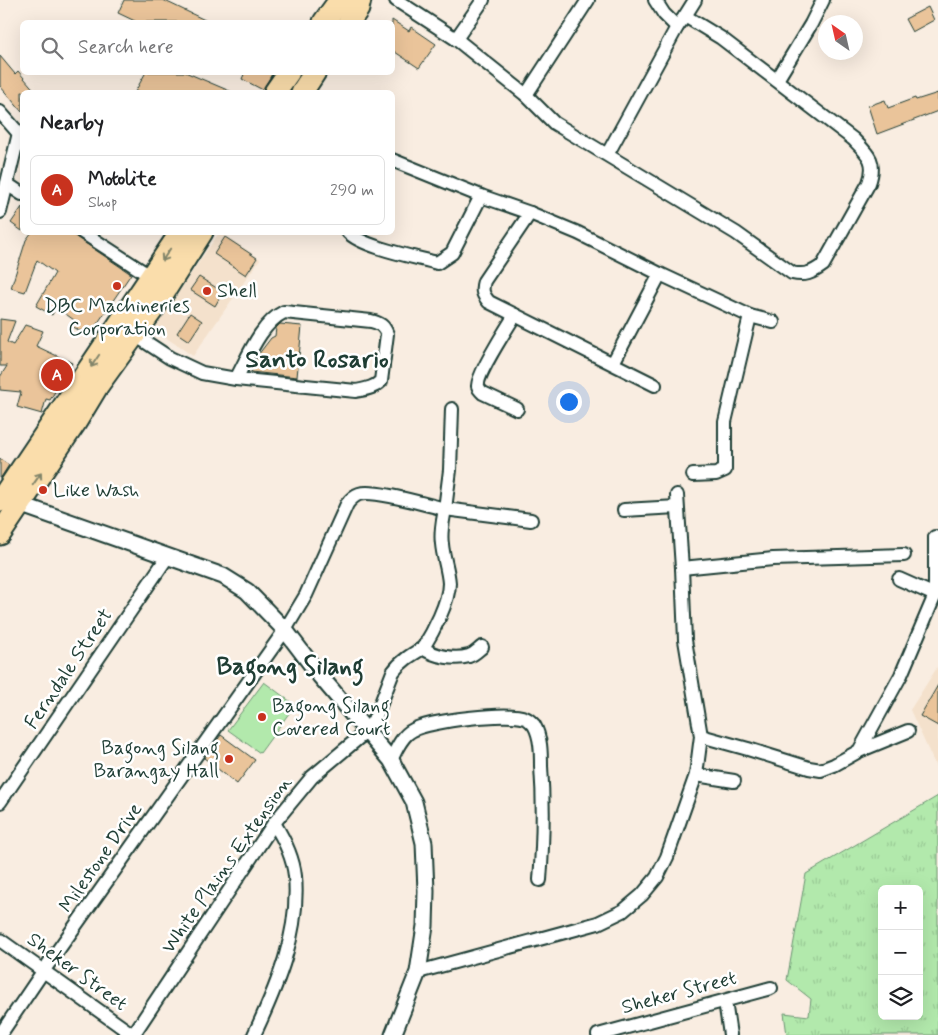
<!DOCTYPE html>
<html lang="en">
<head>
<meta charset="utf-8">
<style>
	:root { --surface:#fff; --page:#f6f6f6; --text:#202124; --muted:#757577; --line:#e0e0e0; --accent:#c8321e }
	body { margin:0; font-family:Mynerve,sans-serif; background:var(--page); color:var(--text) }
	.controls { position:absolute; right:15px; bottom:15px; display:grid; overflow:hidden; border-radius:8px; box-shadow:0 5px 20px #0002 }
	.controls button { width:45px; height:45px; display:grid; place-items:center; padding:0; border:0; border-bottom:1px solid var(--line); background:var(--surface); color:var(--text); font:25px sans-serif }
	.compass { position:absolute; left:818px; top:15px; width:45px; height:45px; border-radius:50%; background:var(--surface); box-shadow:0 5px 20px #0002; rotate:326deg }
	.you { position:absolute; left:568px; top:401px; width:18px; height:18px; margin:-12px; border:4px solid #fff; border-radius:50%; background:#1a73e8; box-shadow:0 0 0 8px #1a73e833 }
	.badge { display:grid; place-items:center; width:32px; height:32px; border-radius:50%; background:var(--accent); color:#fff; font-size:16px; font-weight:700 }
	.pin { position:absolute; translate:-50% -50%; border:2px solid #fff; box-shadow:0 1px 5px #0006 }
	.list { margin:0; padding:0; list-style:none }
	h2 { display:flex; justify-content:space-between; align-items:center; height:65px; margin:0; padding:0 20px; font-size:21px }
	h2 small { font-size:16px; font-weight:400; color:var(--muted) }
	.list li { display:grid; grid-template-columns:32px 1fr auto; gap:15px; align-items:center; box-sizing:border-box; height:70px; margin:0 10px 10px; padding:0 10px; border:1px solid var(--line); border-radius:8px }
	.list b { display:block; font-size:19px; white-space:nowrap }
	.list p { margin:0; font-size:16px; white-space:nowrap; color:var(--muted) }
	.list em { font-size:16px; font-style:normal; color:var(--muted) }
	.icon { flex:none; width:28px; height:28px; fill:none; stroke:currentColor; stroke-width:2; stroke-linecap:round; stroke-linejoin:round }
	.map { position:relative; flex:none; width:938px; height:1035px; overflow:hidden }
	.search { position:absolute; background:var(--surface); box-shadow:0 5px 20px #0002; left:20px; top:20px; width:375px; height:55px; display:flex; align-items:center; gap:12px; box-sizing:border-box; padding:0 18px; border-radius:8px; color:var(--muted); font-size:19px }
	.panel { position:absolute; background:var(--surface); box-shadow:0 5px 20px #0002; left:20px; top:90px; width:375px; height:145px; border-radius:8px }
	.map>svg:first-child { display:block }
</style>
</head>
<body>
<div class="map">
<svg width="938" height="1035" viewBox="0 0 938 1035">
	<defs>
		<pattern id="grass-tufts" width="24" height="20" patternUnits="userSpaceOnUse" patternTransform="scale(1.25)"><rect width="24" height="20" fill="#b2e9ac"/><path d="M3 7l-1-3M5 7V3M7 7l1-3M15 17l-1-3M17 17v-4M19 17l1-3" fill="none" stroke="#99c995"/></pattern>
	</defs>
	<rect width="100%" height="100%" fill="#f9ede1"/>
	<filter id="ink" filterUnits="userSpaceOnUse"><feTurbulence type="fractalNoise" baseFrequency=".02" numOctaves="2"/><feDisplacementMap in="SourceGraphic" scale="10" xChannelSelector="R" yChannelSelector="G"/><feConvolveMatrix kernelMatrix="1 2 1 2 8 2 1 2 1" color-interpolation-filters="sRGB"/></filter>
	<g filter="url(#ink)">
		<g fill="#f4e1cc">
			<path d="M219 233H221L260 259 193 356 153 329Z"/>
			<path d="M938 666V771L910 710Z"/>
		</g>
		<path fill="url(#grass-tufts)" stroke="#689370" fill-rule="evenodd" d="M938 796V1035H787L784 1013 809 1016 811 999 787 980 806 874ZM882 889H919V1016H882Z"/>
		<path fill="#b2e9ac" stroke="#689370" d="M264 682 295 705 260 753 228 730Z"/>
		<g fill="#eac49a" stroke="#1f3d34">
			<path d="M124 0H163L209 22H137L118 13Z"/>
			<path d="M928 7 934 20 912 32 905 19Z"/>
			<path d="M392 20 409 31 411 27 436 44 419 68 392 50Z"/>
			<path d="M0 56 15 74 18 71 36 92H22V112L0 86Z"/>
			<path d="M146 72H185L232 92H135Z"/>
			<path d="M245 72H273L263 90 242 79Z"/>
			<path d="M938 93V111L877 134 868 106 885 100 888 108 915 98 916 100Z"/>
			<path d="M22 207V231L11 223Z"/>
			<path d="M32 232H69L131 274 89 336 70 325 74 320 56 307 52 315 36 306 55 273 37 260 25 292 11 288 26 240Z"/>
			<path d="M225 237 257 258 246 275 214 254Z"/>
			<path d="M199 277 223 292 215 306 190 290Z"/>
			<path d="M190 313 202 321 189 341 177 333Z"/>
			<path d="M0 319 15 321 7 342 13 345 25 325 29 326 43 331 36 346 72 363 50 400 46 399 42 414 17 407 21 392 0 390V377L7 366H0Z"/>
			<path d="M280 324 302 326 297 377 251 372 258 355 271 338 275 336 276 328Z"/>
			<path d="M0 459 9 465 0 479Z"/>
			<path d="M938 685V726L920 716Z"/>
			<path d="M221 735 255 760 237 784 204 758Z"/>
		</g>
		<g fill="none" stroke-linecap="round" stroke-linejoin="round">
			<g stroke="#1f3d34" stroke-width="16">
				<g id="minor">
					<path d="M396 0 456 39 526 95 554 123 736 233 792 273C805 276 812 273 823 265L869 183C877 161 868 154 853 139L721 38 685 16 677 27 607 155"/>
					<path d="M655 0 664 14 677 27"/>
					<path d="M685 16 695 0"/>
					<path d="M456 39 483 0"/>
					<path d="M777 80 811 24 823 0"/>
					<path d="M526 95 588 0"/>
					<path d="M0 112 22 137"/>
					<path d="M392 160 481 196 530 213 578 233 660 274 750 316 773 322"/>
					<path d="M7 184 22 194"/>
					<path d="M0 212 19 133"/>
					<path d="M530 213 484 281C481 291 483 295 489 302L655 385"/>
					<path d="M82 232 156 280"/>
					<path d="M348 232C362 247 415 257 437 263L452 253 481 196"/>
					<path d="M515 315C508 326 476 376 478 386 479 390 480 390 483 393L517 409"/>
					<path d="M135 335 170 358 202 373 236 379 356 391C366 389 374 388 381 381L387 334C384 326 380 323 371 321L284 312C261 323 248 357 236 379"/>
					<path d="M613 363 660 274"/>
					<path d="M693 475 716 474 725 470V422L750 316"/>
					<path d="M624 510 677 507"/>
					<path d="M682 568 773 559 904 555"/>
					<path d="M899 579 935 595V537"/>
					<path d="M423 648C433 632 449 602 449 583 448 569 443 557 442 544 440 532 443 521 445 509L531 520"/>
					<path d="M701 736 748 749 809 768 821 770 834 765 859 751 901 675 935 595 938 594"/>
					<path d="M859 751 908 731"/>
					<path d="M391 760C396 750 402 735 413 730 429 721 509 711 525 718 529 719 532 723 534 725 541 737 541 753 541 766 544 805 543 842 540 880"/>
					<path d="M696 775 734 781"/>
					<path d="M0 802 168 556"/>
					<path d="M0 940 133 1035"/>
					<path d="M418 972 598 923 623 911 642 895 657 877 667 857 696 775 701 736 685 640 682 568 677 495"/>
					<path d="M725 1001 730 1035"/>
					<path d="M0 1035 44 970 285 630 306 595 347 504C350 500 353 496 359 494 374 489 427 505 445 509L450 470 452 409"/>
					<path d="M133 1035 274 823 312 777 367 731 376 716 393 672C401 661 411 655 423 648 435 657 456 660 469 656 475 654 478 650 482 647"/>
					<path d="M254 1035C277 986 300 932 295 876 293 857 284 839 274 823"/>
					<path d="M598 1035 771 988"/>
				</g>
			</g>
			<g stroke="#1f3d34" stroke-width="19">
				<path id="tertiary" d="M19 504 223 576 247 591 285 630 320 676 391 760 414 802 424 843 426 891 425 926 418 972 393 1035"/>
			</g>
			<g stroke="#1f3d34" stroke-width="25">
				<g id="trunk">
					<path d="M324 22 337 4 342 0"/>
					<path d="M349 22 358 9 360 0"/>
					<path d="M275 92 289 72"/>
					<path d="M302 92 315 72"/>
					<path d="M0 501 181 232"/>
					<path d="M0 534 75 423 98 385 153 309 202 232"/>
				</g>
			</g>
			<use href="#minor" stroke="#fff" stroke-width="12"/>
			<use href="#tertiary" stroke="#fff" stroke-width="15"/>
			<use href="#trunk" stroke="#faddab" stroke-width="21"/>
		</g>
		<defs><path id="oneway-shaft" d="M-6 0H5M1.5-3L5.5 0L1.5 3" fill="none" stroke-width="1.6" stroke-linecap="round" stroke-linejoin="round" transform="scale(1.25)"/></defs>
		<g stroke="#82856a">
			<use href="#oneway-shaft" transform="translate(166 255) rotate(123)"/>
			<use href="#oneway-shaft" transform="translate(95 361) rotate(124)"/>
			<use href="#oneway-shaft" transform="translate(37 479) rotate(-55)"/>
		</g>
	</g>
	<g fill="#c8321e" stroke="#fff" stroke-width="2">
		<circle cx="117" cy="286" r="5"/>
		<circle cx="207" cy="291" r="5"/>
		<circle cx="43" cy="490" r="5"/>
		<circle cx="262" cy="717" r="5"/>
		<circle cx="229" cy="759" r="5"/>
	</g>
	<g text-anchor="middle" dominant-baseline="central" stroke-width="5" stroke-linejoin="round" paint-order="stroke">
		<g font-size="20" fill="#1f3d34" stroke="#fff" text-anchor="start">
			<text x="217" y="291">Shell</text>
			<text x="117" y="306" text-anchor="middle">DBC Machineries<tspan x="117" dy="23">Corporation</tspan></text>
			<text x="53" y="490">Like Wash</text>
			<text x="272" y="706">Bagong Silang<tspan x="272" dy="23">Covered Court</tspan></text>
			<text x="219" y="748" text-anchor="end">Bagong Silang<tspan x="219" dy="23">Barangay Hall</tspan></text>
		</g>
		<g font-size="20" fill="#1f3d34" stroke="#fff">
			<text transform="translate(69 669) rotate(-56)">Ferndale Street</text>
			<text transform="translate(101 858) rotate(-55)">Milestone Drive</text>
			<text transform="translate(227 865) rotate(-55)">White Plains Extension</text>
			<text transform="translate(77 972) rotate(36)">Sheker Street</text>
			<text transform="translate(679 993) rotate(-15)">Sheker Street</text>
		</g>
		<g font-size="25" font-weight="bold" fill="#1f3d34" stroke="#fff">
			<text x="317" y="360">Santo Rosario</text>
			<text x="290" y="667">Bagong Silang</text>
		</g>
	</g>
</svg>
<div class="controls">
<button>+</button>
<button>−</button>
<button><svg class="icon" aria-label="layers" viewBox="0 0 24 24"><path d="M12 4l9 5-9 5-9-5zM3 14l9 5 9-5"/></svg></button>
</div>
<svg class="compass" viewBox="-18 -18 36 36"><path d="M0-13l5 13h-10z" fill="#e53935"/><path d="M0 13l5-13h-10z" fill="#757577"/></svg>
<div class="you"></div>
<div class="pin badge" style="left:57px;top:375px">A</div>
<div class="search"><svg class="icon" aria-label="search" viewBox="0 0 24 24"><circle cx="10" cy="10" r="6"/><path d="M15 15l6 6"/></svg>Search here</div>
<section class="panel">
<h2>Nearby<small></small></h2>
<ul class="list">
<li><span class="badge">A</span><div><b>Motolite</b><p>Shop</p></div><em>290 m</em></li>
</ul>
</section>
</div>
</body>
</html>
